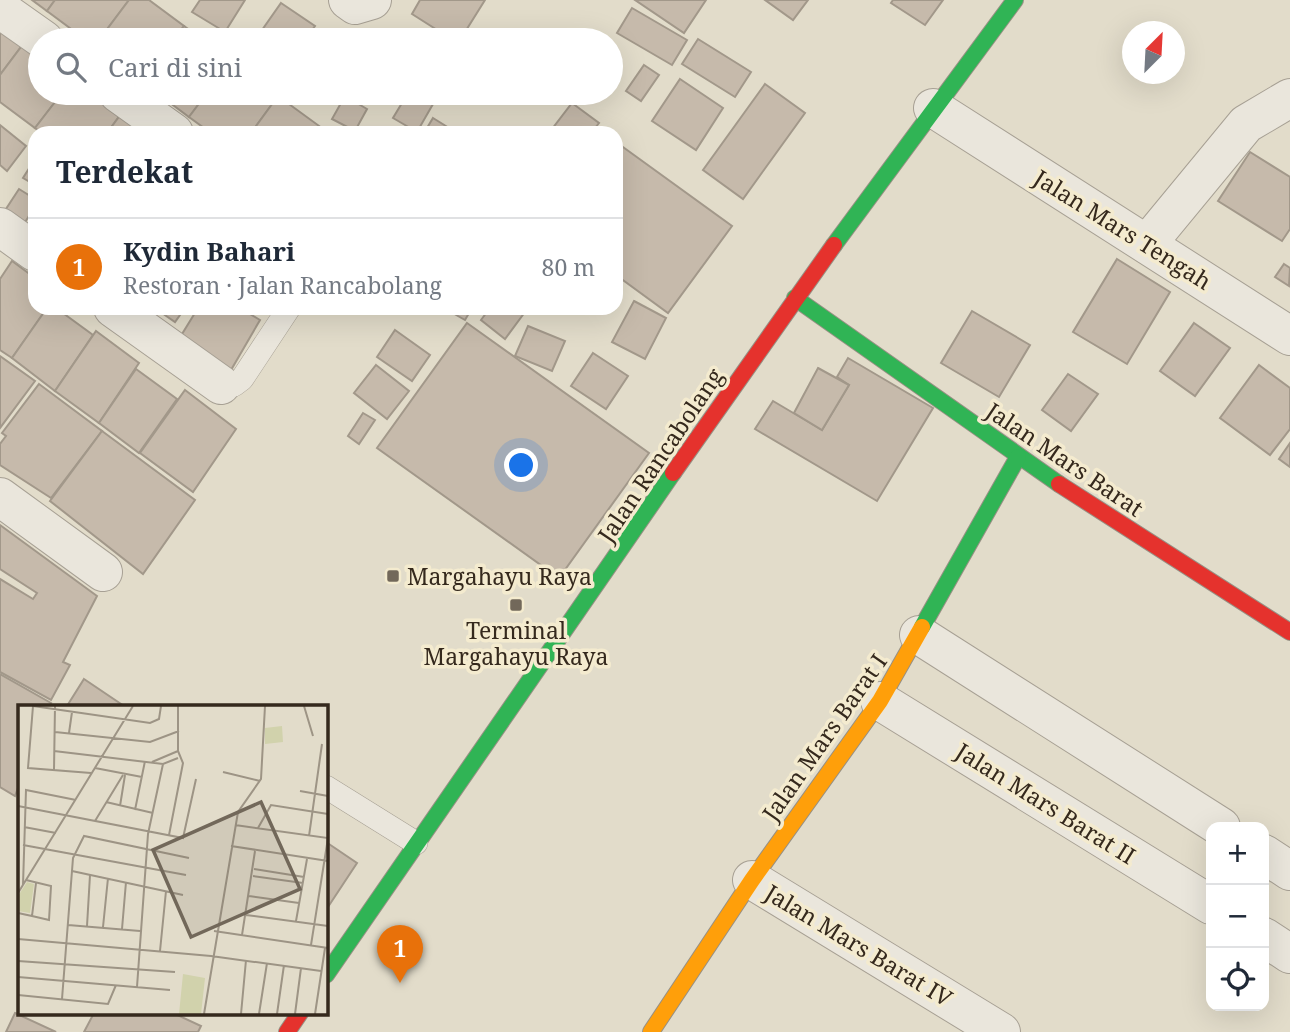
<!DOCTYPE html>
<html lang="id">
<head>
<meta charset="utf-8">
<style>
	:root { --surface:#fff; --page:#f6f6f7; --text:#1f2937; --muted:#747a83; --line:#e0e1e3; --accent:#b45309 }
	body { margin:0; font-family:"Noto Serif",serif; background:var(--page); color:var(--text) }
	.controls { position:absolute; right:21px; bottom:21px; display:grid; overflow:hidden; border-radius:14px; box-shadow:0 7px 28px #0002 }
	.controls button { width:63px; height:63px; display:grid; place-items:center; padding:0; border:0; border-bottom:2px solid var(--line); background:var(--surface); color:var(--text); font:35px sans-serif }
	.compass { position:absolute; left:1122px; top:21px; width:63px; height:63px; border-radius:50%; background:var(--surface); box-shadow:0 7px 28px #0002; rotate:24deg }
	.you { position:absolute; left:522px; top:466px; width:24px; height:24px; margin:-18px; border:5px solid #fff; border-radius:50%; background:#1a73e8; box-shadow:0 0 0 10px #1a73e833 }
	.badge { display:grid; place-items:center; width:46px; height:46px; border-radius:50%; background:var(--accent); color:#fff; font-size:23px; font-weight:700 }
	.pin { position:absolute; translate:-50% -58px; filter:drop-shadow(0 2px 4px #0008) }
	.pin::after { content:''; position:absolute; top:37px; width:24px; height:21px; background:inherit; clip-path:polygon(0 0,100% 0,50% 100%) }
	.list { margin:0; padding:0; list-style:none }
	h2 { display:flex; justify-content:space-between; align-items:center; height:91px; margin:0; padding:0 28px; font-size:30px }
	h2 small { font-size:23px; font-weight:400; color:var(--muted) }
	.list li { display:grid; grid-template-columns:46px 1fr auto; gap:21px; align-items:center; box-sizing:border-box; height:98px; padding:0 28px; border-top:2px solid var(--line) }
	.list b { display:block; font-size:26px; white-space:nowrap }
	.list p { margin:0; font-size:23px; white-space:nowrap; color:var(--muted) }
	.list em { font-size:23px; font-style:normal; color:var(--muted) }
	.icon { flex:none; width:38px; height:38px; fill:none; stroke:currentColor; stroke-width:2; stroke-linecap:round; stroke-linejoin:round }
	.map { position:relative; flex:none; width:1290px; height:1032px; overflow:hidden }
	.search { position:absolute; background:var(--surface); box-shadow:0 7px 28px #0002; left:28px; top:28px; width:595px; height:77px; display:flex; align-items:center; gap:18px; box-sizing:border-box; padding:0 24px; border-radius:38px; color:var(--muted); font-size:26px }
	.panel { position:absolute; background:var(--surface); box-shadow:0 7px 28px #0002; left:28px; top:126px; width:595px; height:189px; border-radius:21px }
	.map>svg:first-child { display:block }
</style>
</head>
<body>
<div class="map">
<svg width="1290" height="1032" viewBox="0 0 1290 1032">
	<rect width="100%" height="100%" fill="#e2dcca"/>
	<g fill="#c6baab" stroke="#a2988a" stroke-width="2">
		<path d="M32 0H55L47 11Z"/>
		<path d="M55 0H129L99 40H86L47 11Z"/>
		<path d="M129 0H149L184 26 173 40H99Z"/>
		<path d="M200 0H245L225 32 192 12Z"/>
		<path d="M420 0H485L460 40H453L412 14Z"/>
		<path d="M635 0H706L684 33Z"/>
		<path d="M765 0H808L793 20Z"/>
		<path d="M893 0H943L925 25 891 3Z"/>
		<path d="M281 3 315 26 305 40H255Z"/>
		<path d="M632 8 687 40 672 65 617 33Z"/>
		<path d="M0 26 24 43 0 75Z"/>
		<path d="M184 26 204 40H173Z"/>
		<path d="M698 39 751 72 735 97 682 64Z"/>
		<path d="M24 43 40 55V93H62L35 128 0 102V75Z"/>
		<path d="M644 65 659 75 641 101 626 91Z"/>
		<path d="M680 79 723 108 696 150 652 121Z"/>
		<path d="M765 84 805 113 743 199 703 170Z"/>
		<path d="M62 93H92L121 114 107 133H42L35 128Z"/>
		<path d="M157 93H207L189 117Z"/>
		<path d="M207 93H274L278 96 251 133H211L189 117Z"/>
		<path d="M408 93H430L437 97 417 132 393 118Z"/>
		<path d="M278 96 326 131 324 133H251Z"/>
		<path d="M345 96 367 109 355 131 332 119Z"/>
		<path d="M572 103 599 123 591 133H549Z"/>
		<path d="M121 114 147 133H107Z"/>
		<path d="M433 118 457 133H424Z"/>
		<path d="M0 125 26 146 7 171 0 165Z"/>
		<path d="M616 142 732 226 668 313 616 275Z"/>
		<path d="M1250 152 1290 177V229L1282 241 1218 201Z"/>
		<path d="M35 159V185L23 178Z"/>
		<path d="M19 189 35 199V206L24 224 4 212Z"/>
		<path d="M1117 259 1170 292 1127 364 1073 332Z"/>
		<path d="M12 261 35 278V308H47L12 358 0 350V279Z"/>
		<path d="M1284 264 1290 268 1289 286 1275 277Z"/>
		<path d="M634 301 666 318 645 359 612 342Z"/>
		<path d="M47 308H56L93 335 55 391 12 358Z"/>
		<path d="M165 308H185L175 322 162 313Z"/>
		<path d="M198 308H240L260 320 231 370 179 339Z"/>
		<path d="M444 308H472L465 320Z"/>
		<path d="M490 308H520L525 312 505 339 481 320Z"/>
		<path d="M972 311 1030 345 999 397 941 363Z"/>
		<path d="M467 323 649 453 559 578 377 448Z"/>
		<path d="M1194 323 1230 348 1195 396 1160 371Z"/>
		<path d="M528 326 565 341 552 371 515 356Z"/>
		<path d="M395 330 430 355 412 381 377 357Z"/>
		<path d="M96 331 139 363 99 423 55 391Z"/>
		<path d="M593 353 628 376 606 409 571 386Z"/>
		<path d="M0 356 35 381 0 428Z"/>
		<path d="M848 358 933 408 877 501 755 429 773 401 822 430 849 385 837 377Z"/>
		<path d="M376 365 409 391 387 419 354 393Z"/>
		<path d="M1259 365 1290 388V429L1270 455 1220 418Z"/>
		<path d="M818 368 849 385 822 430 794 413Z"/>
		<path d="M136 369 177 399 139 453 99 423Z"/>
		<path d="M1068 374 1098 394 1071 431 1042 410Z"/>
		<path d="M39 384 102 431 51 498 0 465V444L6 436 2 433Z"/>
		<path d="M185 390 236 429 193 492 140 453Z"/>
		<path d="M363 413 375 420 359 444 348 436Z"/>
		<path d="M102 431 195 500 143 574 50 501Z"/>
		<path d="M1290 443V467L1279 459Z"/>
		<path d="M0 525 97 596 63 662 70 665 51 700 0 672V579L33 599 37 593 0 569Z"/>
		<path d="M0 674 51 703 49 706H19V785L15 796 0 787Z"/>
		<path d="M84 679 124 706H67Z"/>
		<path d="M326 842 357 863 326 910Z"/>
		<path d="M15 1013 56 1032H6Z"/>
		<path d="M94 1013H173L201 1026 198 1032H84Z"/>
	</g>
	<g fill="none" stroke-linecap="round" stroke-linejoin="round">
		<g stroke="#a7a094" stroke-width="24">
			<g id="lane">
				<path d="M221 385H234L242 379 289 308"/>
				<path d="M326 787 416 843"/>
			</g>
		</g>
		<g stroke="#a7a094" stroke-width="40">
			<g id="street">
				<path d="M348 0 355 5 372 0"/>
				<path d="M0 9 44 40"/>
				<path d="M118 93 174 133"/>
				<path d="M933 108 1290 336"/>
				<path d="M0 227 35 252"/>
				<path d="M1147 244 1246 124 1290 98"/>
				<path d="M113 308 221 385"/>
				<path d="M0 497 103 572"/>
				<path d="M919 635 1221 827"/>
				<path d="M880 701 1211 905"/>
				<path d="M1264 854 1290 871"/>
				<path d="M752 880 1001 1032"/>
				<path d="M1264 937 1290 954"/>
			</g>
		</g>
		<g stroke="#979084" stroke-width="18">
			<g id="fast">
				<path d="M834 245 1015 0"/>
				<path d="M795 298 1059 484"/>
				<path d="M922 627 1018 457"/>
				<path d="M326 975 673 473"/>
			</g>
		</g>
		<g stroke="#979084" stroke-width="18">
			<path id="slow" d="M651 1032 752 880 880 701 922 627"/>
		</g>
		<g stroke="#979084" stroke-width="18">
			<g id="jam">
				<path d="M673 473 834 245"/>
				<path d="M1059 484 1290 632"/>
				<path d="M287 1032 300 1013"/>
			</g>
		</g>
		<use href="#lane" stroke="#eae6dc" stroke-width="23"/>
		<use href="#street" stroke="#eae6dc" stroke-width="38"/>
		<use href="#fast" stroke="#30b455" stroke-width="16"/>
		<use href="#slow" stroke="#ff9f0a" stroke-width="16"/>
		<use href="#jam" stroke="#e5322d" stroke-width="16"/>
	</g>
	<g fill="#72685a" stroke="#f4ebcf" stroke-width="2.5">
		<rect x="386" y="569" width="14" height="14" rx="3.5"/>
		<rect x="509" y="598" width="14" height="14" rx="3.5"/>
	</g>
	<g text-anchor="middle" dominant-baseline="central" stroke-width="7" stroke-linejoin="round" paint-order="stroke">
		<g font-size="23" fill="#35291d" stroke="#f4ebcf">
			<text transform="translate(1123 229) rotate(32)">Jalan Mars Tengah</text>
			<text transform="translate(660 455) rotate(-56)">Jalan Rancabolang</text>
			<text transform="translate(1065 459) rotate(34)">Jalan Mars Barat</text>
			<text transform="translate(824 737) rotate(-55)">Jalan Mars Barat I</text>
			<text transform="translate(1046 803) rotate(32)">Jalan Mars Barat II</text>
			<text transform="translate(859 945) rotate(31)">Jalan Mars Barat IV</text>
		</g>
		<g font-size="23" fill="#35291d" stroke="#f4ebcf" text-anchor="start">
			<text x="407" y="576">Margahayu Raya</text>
			<text x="516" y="630" text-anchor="middle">Terminal<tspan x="516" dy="26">Margahayu Raya</tspan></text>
		</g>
	</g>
	<g transform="translate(18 705)">
		<rect width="310" height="310" fill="#e2dcca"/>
		<path d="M264 21 265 37 247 39V23ZM9 177 16 179 12 208 0 206V191ZM165 269 187 273 183 309H161Z" fill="#d1d2ac"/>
		<path fill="none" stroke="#9d9485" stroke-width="2" d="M15 1 132 18 141 14 143 1M15 1 10 63 73 68M286 1 295 31M37 27 132 37 161 26M51 28 54 7M36 46 145 59 160 53M134 57 160 46M77 63 124 72M36 65 37 1M205 67 242 76M282 86 310 91M88 97 135 108M0 101 165 133 178 74M102 101 107 70M117 105 127 56M77 116 105 70M217 120 310 133 293 240M6 122 38 128M240 123 253 100 310 109M151 130 165 58 160 46V1M291 131 304 39M5 140 168 170M213 141 310 156M236 164 286 172M54 166 165 190M235 171 285 178M8 175 33 181 31 215 14 211M5 180 8 85 58 95M0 188 115 1M231 191 281 198M0 208 14 211 18 178M228 210 310 221M278 216 289 154M50 220 122 226M69 221 72 170M85 222 90 173M104 224 108 177M196 226 310 243M224 230 237 146M0 234 193 251 303 266M142 246 148 186M0 256 157 267M0 272 152 285M119 282 130 129 145 59M0 290 90 299 98 280M44 294 55 153 66 131 171 153M186 309 220 107 243 74 247 1M223 309 228 255M241 309 249 258M259 309 266 260M277 309 283 263M297 309 307 243"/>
		<path fill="#72685a" fill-opacity="0.15" stroke="#72685a" stroke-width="3.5" d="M243 97 282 184 173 232 135 145Z"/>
		<rect width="310" height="310" fill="none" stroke="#35291d" stroke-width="3.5"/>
	</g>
</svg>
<div class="controls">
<button>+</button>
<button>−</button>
<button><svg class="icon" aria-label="locate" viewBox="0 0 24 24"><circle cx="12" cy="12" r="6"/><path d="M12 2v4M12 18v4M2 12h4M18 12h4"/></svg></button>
</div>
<svg class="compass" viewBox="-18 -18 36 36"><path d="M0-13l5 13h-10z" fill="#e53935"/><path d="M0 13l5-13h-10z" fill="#747a83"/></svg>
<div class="you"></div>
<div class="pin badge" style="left:400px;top:983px;background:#e8710a">1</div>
<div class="search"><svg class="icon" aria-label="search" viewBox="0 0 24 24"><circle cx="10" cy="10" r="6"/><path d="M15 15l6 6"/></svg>Cari di sini</div>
<section class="panel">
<h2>Terdekat<small></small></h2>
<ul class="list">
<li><span class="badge" style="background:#e8710a">1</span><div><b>Kydin Bahari</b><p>Restoran · Jalan Rancabolang</p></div><em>80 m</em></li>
</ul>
</section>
</div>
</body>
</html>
